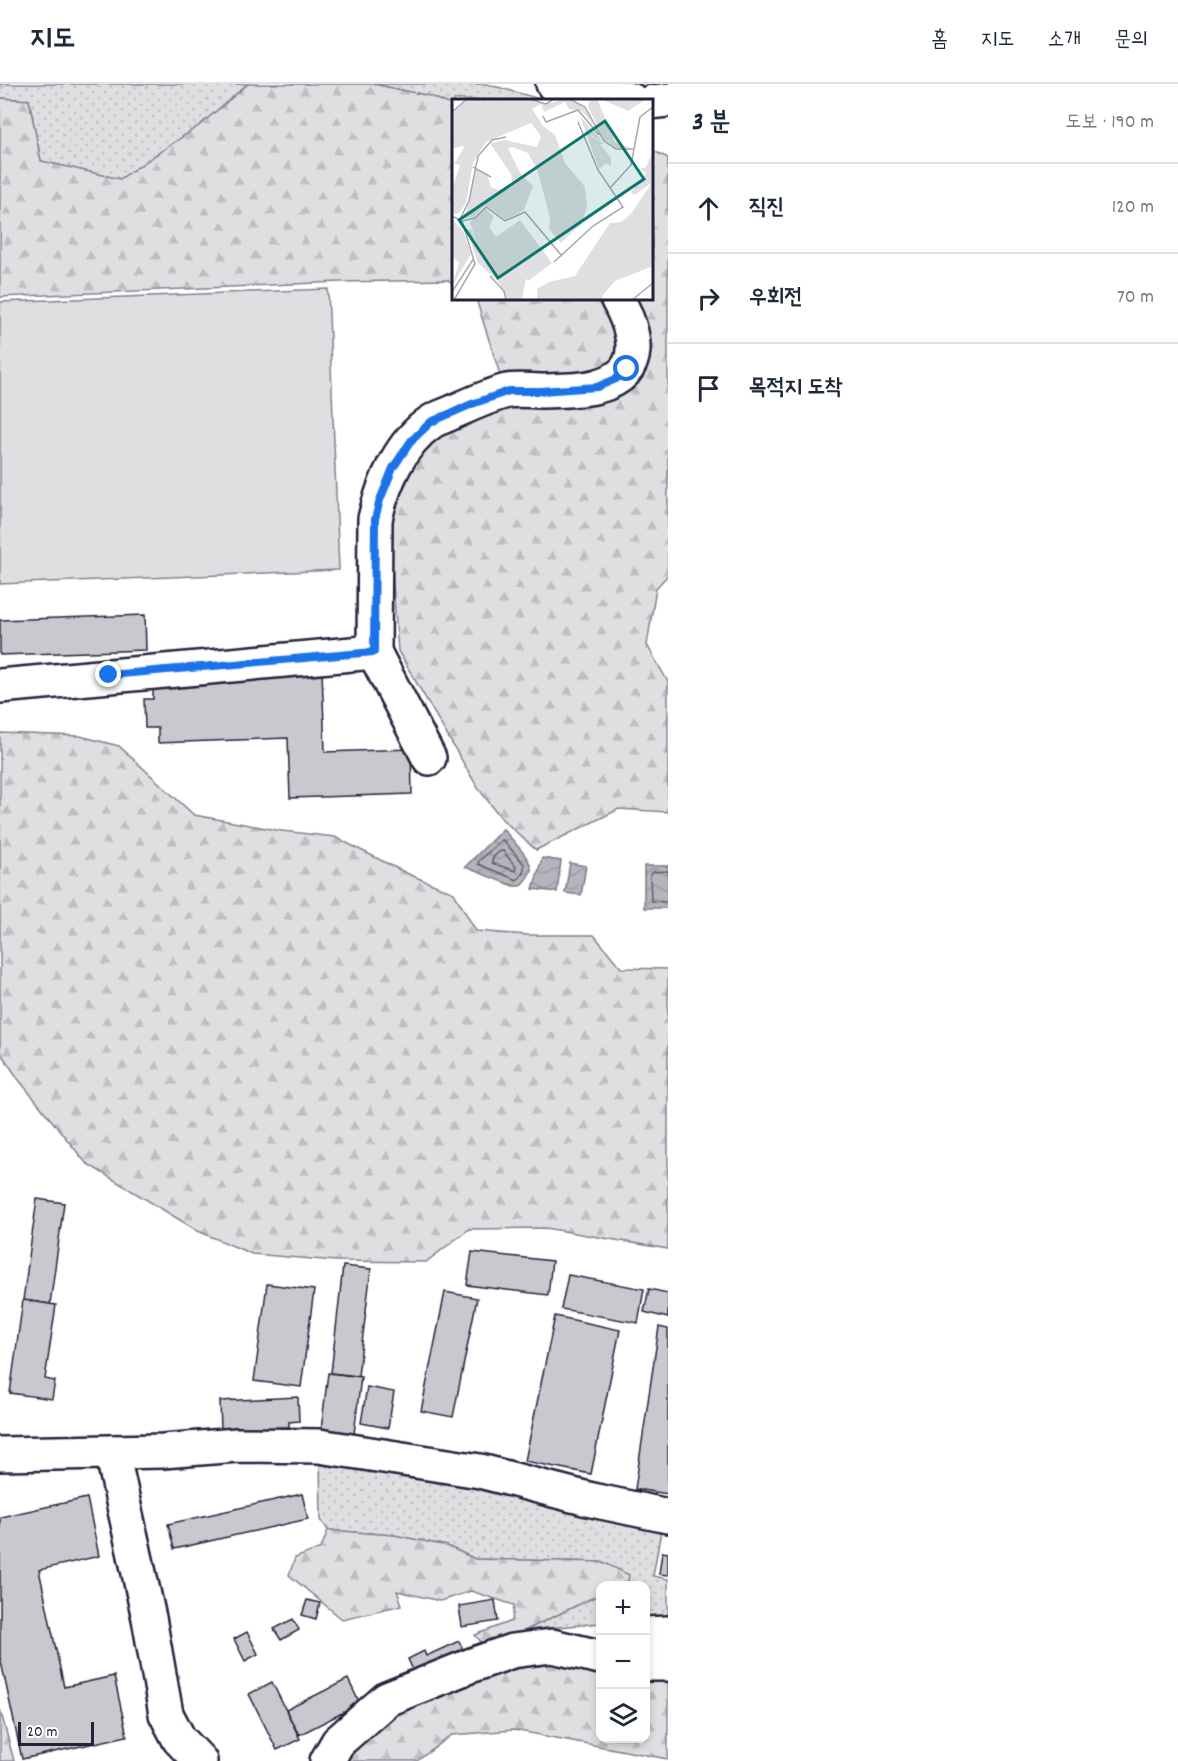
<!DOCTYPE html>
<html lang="ko">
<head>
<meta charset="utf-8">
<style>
	:root { --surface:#fff; --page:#f6f6f7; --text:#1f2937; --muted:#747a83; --line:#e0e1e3 }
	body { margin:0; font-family:Dekko,"Poor Story",sans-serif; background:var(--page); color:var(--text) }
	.controls { position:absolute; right:18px; bottom:18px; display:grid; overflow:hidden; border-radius:12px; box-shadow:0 3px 9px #0003 }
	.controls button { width:54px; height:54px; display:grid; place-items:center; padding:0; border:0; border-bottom:2px solid var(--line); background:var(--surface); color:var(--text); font:30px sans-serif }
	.scale { position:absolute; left:18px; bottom:15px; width:76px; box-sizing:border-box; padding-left:6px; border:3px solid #22223b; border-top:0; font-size:16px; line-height:21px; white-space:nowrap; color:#22223b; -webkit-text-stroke:4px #fff; paint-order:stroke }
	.stop { position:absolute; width:18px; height:18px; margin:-14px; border:4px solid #1a73e8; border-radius:50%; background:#fff }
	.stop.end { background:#1a73e8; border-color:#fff; box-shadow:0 2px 6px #0008 }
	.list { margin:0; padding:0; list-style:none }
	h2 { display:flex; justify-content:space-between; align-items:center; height:78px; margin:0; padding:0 24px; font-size:26px }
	h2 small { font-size:20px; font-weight:400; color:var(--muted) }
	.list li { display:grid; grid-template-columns:39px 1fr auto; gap:18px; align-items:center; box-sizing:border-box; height:90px; padding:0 24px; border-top:2px solid var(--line) }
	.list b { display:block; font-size:22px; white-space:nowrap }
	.list em { font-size:20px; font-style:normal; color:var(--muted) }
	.icon { flex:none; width:33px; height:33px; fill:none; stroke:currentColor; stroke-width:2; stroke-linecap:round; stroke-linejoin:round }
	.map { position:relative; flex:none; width:668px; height:1677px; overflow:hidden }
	header { display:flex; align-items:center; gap:36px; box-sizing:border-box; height:84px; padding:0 30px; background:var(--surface); border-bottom:2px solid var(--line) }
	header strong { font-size:28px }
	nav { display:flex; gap:33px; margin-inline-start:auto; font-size:21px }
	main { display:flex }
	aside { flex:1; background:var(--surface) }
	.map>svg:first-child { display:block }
</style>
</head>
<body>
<header>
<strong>지도</strong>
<nav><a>홈</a><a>지도</a><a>소개</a><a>문의</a></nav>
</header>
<main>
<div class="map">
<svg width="668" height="1677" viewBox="0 0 668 1677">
	<defs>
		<pattern id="grass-dots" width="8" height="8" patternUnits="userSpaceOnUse" patternTransform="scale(1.5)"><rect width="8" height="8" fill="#dfdfe2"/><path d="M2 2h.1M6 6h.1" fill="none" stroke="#bfbfc3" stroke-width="1.8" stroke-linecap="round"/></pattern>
		<pattern id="forest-firs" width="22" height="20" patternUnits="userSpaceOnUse" patternTransform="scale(1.5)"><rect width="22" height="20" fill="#dfdfe2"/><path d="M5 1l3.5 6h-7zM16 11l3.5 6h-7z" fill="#bfbfc3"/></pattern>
		<pattern id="water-waves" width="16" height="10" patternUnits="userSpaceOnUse" patternTransform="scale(1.5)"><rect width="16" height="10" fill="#b4b4bc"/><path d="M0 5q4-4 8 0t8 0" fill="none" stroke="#9a9aa2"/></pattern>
	</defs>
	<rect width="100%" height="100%" fill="#fff"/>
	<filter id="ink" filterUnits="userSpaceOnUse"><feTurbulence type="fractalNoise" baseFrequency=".0167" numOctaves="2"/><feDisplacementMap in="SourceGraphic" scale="12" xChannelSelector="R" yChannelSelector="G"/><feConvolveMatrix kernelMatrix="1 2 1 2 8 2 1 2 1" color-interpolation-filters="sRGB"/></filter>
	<g filter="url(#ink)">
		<g fill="url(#grass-dots)" stroke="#80808e" stroke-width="1.5">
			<path d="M0 0H248L200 41 120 95 41 77 29 16 0 14Z"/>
			<path d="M373 0H487L540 15 539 16H454L453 22 430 12Z"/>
			<path d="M320 1373 662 1441 653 1492 668 1495V1538H646V1502L619 1501 628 1497 603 1478 475 1475 447 1462 394 1451 328 1446 321 1436Z"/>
			<path d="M600 1510V1539L526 1546Z"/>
		</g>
		<g fill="url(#forest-firs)" stroke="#80808e" stroke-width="1.5">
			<path d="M248 0H373L430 12 453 22V200L448 196 340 198 0 213V14L29 16 41 77 120 95 200 41Z"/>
			<path d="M652 66 668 74V491L656 504 647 561 668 598V728L619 725 536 766 502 735 478 704 398 567 389 444 393 417 406 385 422 367 444 348 503 323 620 310 626 215 652 214Z"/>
			<path d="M476 215H605L619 246V267L609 281 590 289 502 297Z"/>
			<path d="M0 649 80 652 119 662 194 731 282 747 335 753 406 789 454 809 476 847 528 851H594L621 884 668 885V1165L546 1144 469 1145 426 1178 336 1177 252 1170 198 1147 86 1079 19 996 0 968Z"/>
			<path d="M328 1446 394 1451 447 1462 475 1475 603 1478 629 1491 628 1497 619 1501 600 1502V1510L526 1546 484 1561 475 1551 512 1537 514 1521 471 1507 440 1517 397 1507 402 1521 342 1535 289 1491 295 1474 321 1464Z"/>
			<path d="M523 1572 600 1581V1654H646V1586L668 1589V1675L514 1646 452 1651 417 1677H337L393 1620Z"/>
			<path d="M0 1625 14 1677H0Z"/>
		</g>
		<path fill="#dfdfe2" stroke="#80808e" stroke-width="1.5" d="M328 205 339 486 0 500V218Z"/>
		<g fill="url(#water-waves)" stroke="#7a7a88" stroke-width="1.5">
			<path d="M503 745C510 754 532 775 531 786 530 792 524 798 520 802H513L465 783Z"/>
			<path d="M542 774 561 777 557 808 533 805Z"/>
			<path d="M570 779 586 782 581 811 565 809Z"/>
			<rect x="644" y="782" width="24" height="42"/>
		</g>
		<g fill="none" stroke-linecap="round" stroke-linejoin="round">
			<g stroke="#5c5c6f" stroke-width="1.5">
				<path d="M503 756 524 780C525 787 522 792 517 796L478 780 479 777 500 757Z"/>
				<path d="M503 767 516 783 515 787 492 779C491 774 498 767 503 767Z"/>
				<path d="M668 787 653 788 650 791 651 817 668 818"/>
			</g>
		</g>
		<g fill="#c8c8cf" stroke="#22223b" stroke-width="1.5">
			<path d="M145 531 146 566 0 571V536Z"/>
			<path d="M322 588 325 668 411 665 412 710 290 714 288 654 158 659V644H145L144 615H153V594Z"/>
			<path d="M37 1115 64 1119 50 1220 23 1216Z"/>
			<path d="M472 1168 552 1177 548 1211 467 1201Z"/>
			<path d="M343 1182 371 1185 358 1292 331 1289Z"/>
			<path d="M568 1191 644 1205 638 1239 561 1225Z"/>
			<path d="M267 1200 314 1206 301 1303 254 1297Z"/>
			<path d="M649 1205 668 1209V1234L644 1228Z"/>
			<path d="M445 1208 477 1214 453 1333 421 1327Z"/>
			<path d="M23 1216 56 1221 45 1295 55 1297 52 1315 10 1309Z"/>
			<path d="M555 1232 620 1246 591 1390 525 1377Z"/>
			<path d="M659 1243 668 1245V1410L635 1405Z"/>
			<path d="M328 1289 361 1293 354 1350 321 1346Z"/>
			<path d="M367 1303 394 1308 388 1344 361 1339Z"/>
			<path d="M298 1313 299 1337 289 1338V1343L221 1346 220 1317Z"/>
			<path d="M302 1410 308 1435 174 1465 168 1440Z"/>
			<path d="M87 1414 99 1472 39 1486 64 1603 114 1592 127 1652 22 1675 0 1573V1433Z"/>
			<path d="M662 1468 668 1469V1491L659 1490Z"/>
			<path d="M307 1516 320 1519 316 1535 302 1531Z"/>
			<path d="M495 1516 498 1537 462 1543 459 1522Z"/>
			<path d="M293 1535 299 1546 281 1556 274 1545Z"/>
			<path d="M247 1548 258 1570 245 1577 234 1555Z"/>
			<path d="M459 1557 467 1574 418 1597 408 1575 424 1567 426 1572Z"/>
			<path d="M348 1595 360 1620 299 1651 286 1626Z"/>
			<path d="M272 1598 300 1655 277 1666 249 1610Z"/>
		</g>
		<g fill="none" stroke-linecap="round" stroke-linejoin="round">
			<g stroke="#22223b" stroke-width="38">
				<g id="minor">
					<path d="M553 0 631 16"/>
					<path d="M652 18 668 16"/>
					<path d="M374 568 429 674"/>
					<path d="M0 602 374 568 375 435C383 400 400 359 431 338 437 334 445 332 451 329 469 321 488 312 507 307 518 305 532 307 543 307 561 306 581 307 598 302 647 289 636 249 617 214"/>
					<path d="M112 1368 149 1534 166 1630 179 1655 200 1677"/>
					<path d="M0 1370 163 1367 237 1361 319 1362 480 1387 592 1416 668 1432"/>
					<path d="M646 1550 668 1549"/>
					<path d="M646 1580H668"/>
					<path d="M327 1677 338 1658 387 1615 472 1581 512 1567 552 1562 600 1573"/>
				</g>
			</g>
			<use href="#minor" stroke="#fff" stroke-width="33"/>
		</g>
	</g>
	<g fill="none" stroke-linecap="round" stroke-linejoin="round" filter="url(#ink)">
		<path stroke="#1a73e8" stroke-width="8" d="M109 591 374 568 375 435 380 416 393 384 411 357 431 338 472 320 509 307H541L597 303 616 295 627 285"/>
	</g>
	<g transform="translate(452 15)">
		<rect width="201" height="201" fill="#fff"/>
		<path d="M128 17 150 42 139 36 153 65 147 70ZM19 130 28 156 47 163 50 171 46 182 26 164 15 131Z" fill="#dfdfe2"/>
		<path d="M16 0H77L93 5 114 0 133 9 144 29 130 12 117 10 113 3 92 13 89 5 80 10 91 27 103 36 113 64 133 88 135 108 129 125 109 144 97 130 98 119 86 73 76 54 60 48 56 49 68 74 81 87 72 111 53 121 33 106 22 118 13 119 23 70 35 76 39 88 46 91 57 90 60 83 59 75 38 44 53 41 85 48 89 37 79 24 34 43 21 64 14 104 7 114 0 115V90L8 66 2 65 13 47 0 49V14ZM138 0H145L163 43 178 49H164L152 41 136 7ZM149 0H194L176 12ZM139 37 153 45H148L159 59V66L153 65ZM201 52V83L182 96 179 93 194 74 188 70 194 68ZM33 109 42 118 37 128 74 179 70 201H55L46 182 50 171 47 163 28 156 18 123ZM0 120 11 132 19 155 0 187 7 164 0 157Z" fill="#dfdfe2"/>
		<path d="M201 82V167L163 182 150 197 151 201H85V190L97 183 123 177 158 124 169 123 179 115Z" fill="#dfdfe2"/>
		<path d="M68 121 100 164 76 182 44 138Z" fill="#dfdfe2"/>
		<path fill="none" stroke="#a7a7b1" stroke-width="1.5" d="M78 0 94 5 102 0M117 0 133 8 152 42 164 50H181M0 13 15 0M91 17 94 23 126 11 147 36M21 68 39 78M158 89 179 66 188 18 201 8M0 117 10 122 23 165 2 201M8 120 17 102 26 57 40 41 54 38M10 122 23 119 34 108 53 122 73 113 110 157M102 163 141 127 171 108 146 71 126 23M38 177 52 192 54 201M0 193 22 159M180 201 201 184"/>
		<path fill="#0f766e" fill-opacity="0.15" stroke="#0f766e" stroke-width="3" d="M153 22 192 80 46 179 7 121Z"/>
		<rect width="201" height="201" fill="none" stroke="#22223b" stroke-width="3"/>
	</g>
</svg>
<div class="controls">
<button>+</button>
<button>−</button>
<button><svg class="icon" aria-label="layers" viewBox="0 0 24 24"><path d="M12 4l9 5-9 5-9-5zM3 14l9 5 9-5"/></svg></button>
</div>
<div class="scale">20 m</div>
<div class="stop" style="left:627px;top:285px"></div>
<div class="stop end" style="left:109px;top:591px"></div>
</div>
<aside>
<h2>3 분<small>도보 · 190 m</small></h2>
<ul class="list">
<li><svg class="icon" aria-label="ahead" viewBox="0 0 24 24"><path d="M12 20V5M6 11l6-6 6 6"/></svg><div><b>직진</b></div><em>120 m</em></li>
<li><svg class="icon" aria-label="right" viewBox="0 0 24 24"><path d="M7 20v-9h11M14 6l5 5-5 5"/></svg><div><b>우회전</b></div><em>70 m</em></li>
<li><svg class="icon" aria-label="arrive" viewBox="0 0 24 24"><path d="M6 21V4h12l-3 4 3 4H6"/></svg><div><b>목적지 도착</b></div></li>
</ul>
</aside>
</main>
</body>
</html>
